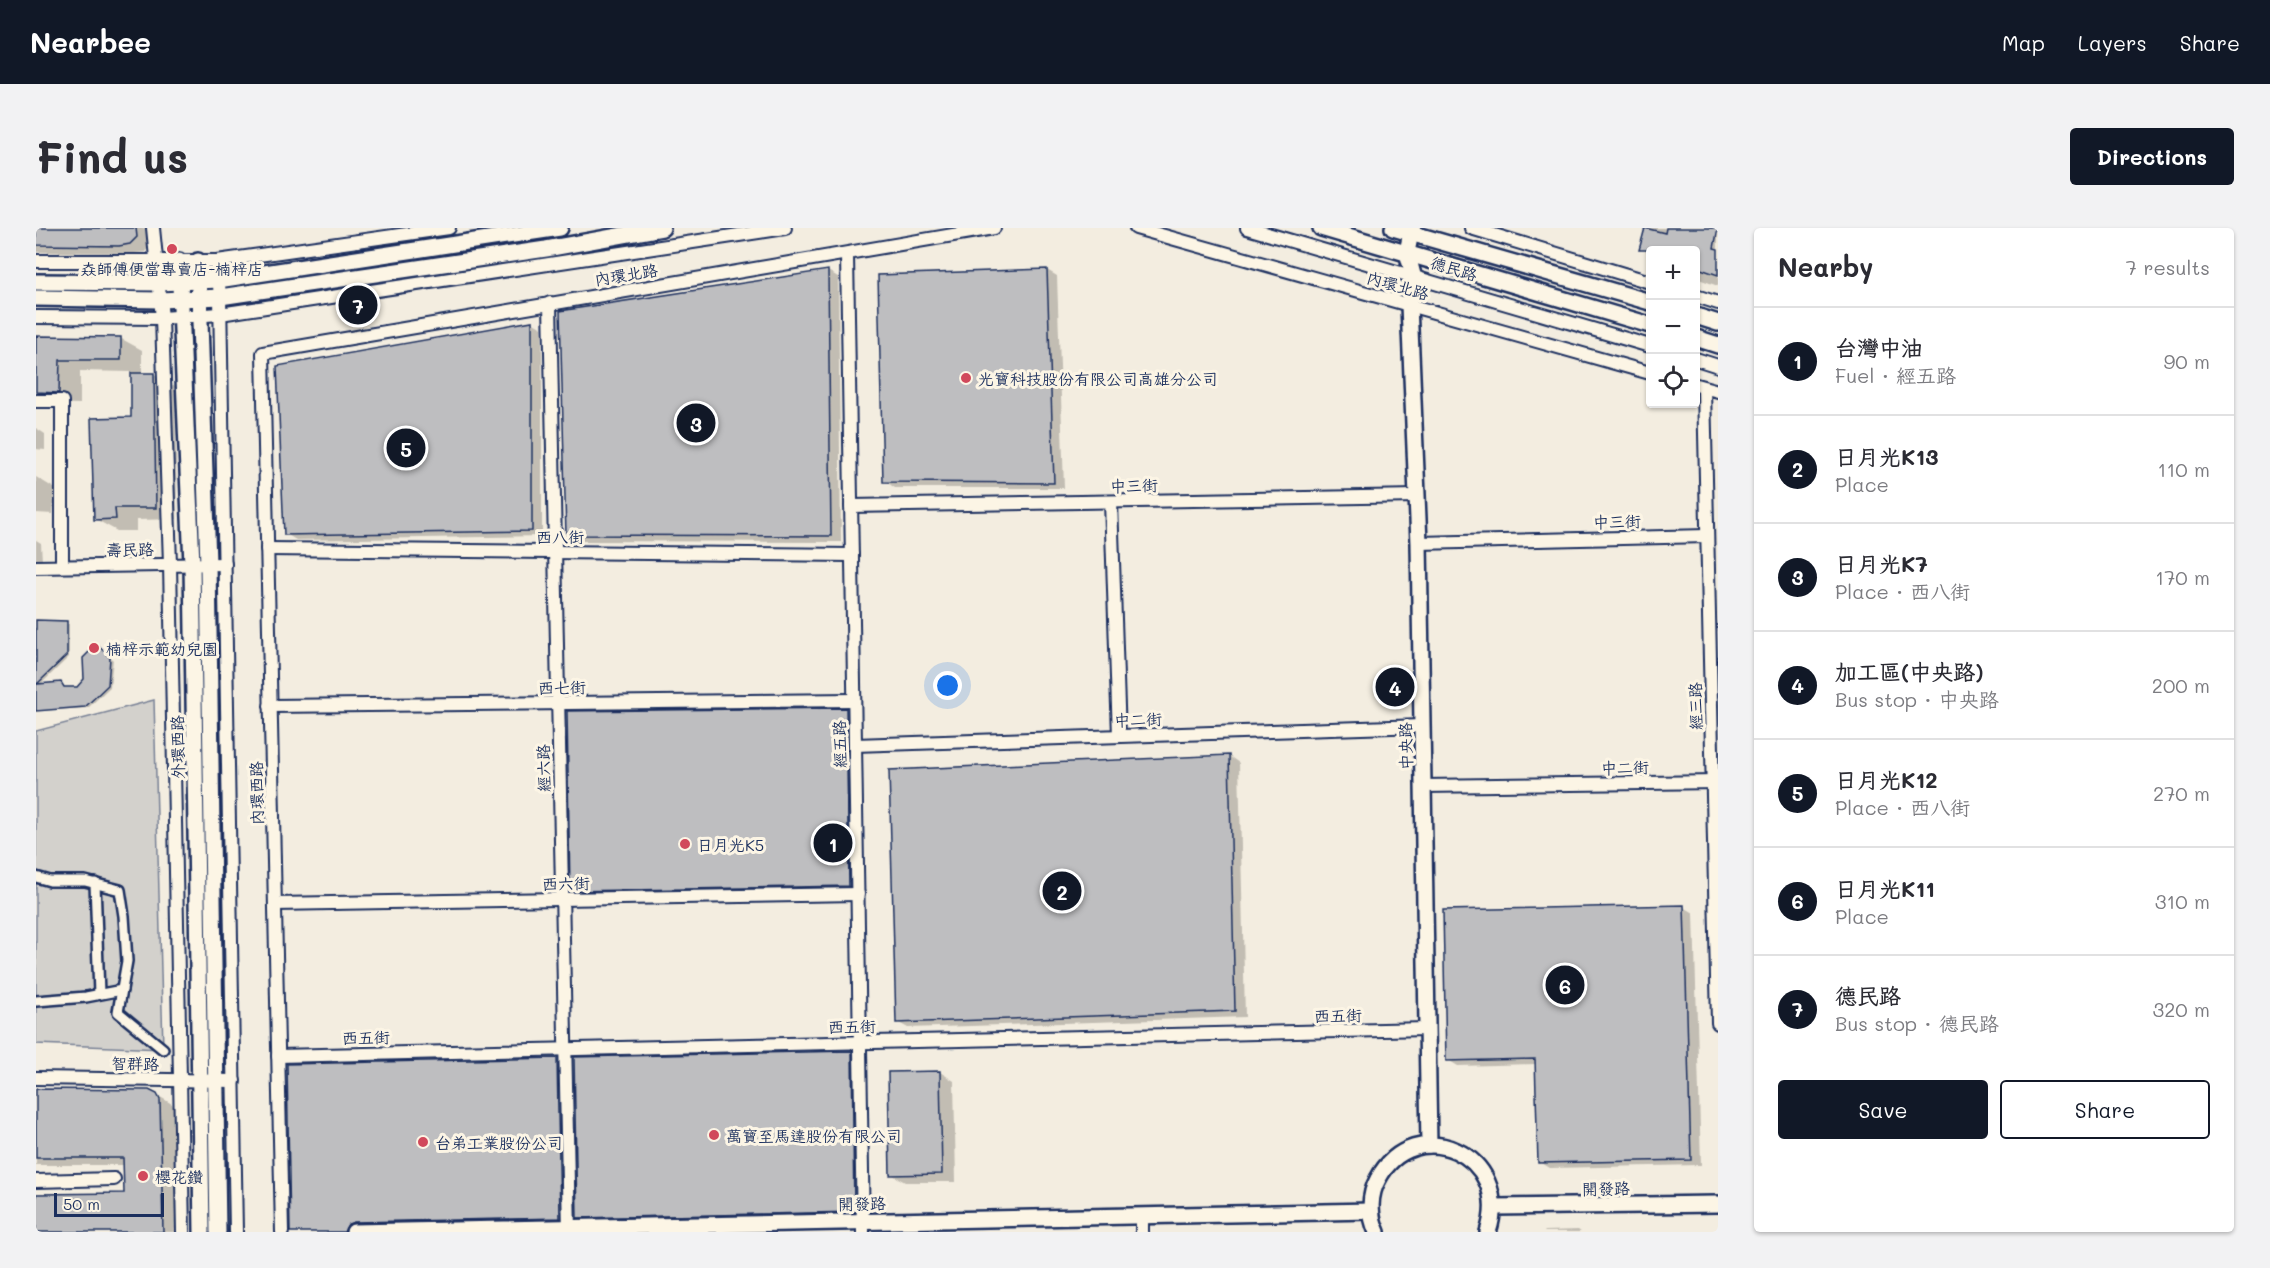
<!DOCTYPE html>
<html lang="en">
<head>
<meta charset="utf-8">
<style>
	:root { --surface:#fff; --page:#f2f2f3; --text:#2b2b33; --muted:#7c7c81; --line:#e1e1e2; --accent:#111827 }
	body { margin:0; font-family:Mali,"LXGW WenKai TC",sans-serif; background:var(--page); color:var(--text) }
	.controls { position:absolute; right:18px; top:18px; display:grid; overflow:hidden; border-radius:6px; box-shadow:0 2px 4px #0004 }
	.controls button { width:54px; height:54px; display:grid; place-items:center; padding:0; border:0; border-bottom:2px solid var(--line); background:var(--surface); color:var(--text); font:30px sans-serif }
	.scale { position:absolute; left:18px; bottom:15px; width:110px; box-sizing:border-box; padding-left:6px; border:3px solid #1b2f5e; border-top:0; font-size:16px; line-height:21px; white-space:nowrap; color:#1b2f5e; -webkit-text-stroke:4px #fcf5e5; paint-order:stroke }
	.you { position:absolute; left:912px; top:458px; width:21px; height:21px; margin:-15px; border:4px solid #fff; border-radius:50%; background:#1a73e8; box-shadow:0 0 0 9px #1a73e833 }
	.badge { display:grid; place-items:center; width:39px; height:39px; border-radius:50%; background:var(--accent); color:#fff; font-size:20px; font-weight:700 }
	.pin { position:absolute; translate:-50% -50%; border:3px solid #fff; box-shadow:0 2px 6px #0006 }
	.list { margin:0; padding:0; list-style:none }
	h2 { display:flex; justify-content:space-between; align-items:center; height:78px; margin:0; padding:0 24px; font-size:26px }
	h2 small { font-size:20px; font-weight:400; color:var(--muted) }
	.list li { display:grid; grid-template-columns:39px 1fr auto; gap:18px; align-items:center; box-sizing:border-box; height:108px; padding:0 24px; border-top:2px solid var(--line) }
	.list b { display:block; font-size:22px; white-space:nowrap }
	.list p { margin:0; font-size:20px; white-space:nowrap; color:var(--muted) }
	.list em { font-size:20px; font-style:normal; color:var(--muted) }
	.actions { display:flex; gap:12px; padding:18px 24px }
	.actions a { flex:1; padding:14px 0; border:2px solid var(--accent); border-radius:6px; text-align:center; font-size:21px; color:var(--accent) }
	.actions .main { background:var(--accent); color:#fff }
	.icon { flex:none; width:33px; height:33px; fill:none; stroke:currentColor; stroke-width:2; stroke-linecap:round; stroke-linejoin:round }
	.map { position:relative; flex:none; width:1682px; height:1004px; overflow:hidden; border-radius:6px }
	header { display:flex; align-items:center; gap:36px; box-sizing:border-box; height:84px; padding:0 30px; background:var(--accent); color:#fff }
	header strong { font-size:28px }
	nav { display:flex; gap:33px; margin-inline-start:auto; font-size:21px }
	.intro { display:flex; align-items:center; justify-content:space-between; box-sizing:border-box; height:144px; padding:0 36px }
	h1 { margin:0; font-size:42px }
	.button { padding:15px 27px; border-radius:6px; background:var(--accent); color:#fff; font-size:21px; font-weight:700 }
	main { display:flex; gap:36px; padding:0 36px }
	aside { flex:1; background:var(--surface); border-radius:6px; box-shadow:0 2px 4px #0004 }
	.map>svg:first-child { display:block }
</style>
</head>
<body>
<header>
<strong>Nearbee</strong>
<nav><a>Map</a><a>Layers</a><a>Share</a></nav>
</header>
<div class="intro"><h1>Find us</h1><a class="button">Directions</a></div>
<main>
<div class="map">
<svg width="1682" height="1004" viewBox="0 0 1682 1004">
	<rect width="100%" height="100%" fill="#f3ede0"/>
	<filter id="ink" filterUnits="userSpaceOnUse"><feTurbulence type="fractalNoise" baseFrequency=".0167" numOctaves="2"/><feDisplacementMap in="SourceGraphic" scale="12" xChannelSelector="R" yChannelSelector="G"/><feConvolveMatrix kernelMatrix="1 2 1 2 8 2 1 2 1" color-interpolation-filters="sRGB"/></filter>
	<g filter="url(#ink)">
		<path fill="#d3d1cc" stroke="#778095" stroke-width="1.5" d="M118 472 127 821 0 816V503Z"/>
		<g fill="#0003">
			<path d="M0 0H113L114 17 109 24 98 25 0 24Z"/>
			<path d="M1611 0H1682V58L1660 50V22H1614V26L1605 20Z"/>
			<path d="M1011 42 1021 48 1028 260H859L849 253Z"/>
			<path d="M792 43 802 49 805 314 542 313 532 307Z"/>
			<path d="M496 94 506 100V308L260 312 250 306Z"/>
			<path d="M0 110H84L106 122V146H118L139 158 141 291 100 292V303H81L59 291 97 191 96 144 44 143V176L0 175Z"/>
			<path d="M0 200 9 206V222L0 221Z"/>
			<path d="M0 249 18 260 17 286 0 285Z"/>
			<path d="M0 312 5 315 6 333H0Z"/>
			<path d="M0 394 33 396V429L4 457 24 456 29 460 41 461 50 451 64 419 77 432 74 459 52 480 0 483Z"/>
			<path d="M810 482 821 488 824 663 547 668 536 662Z"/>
			<path d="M1193 528 1203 535 1209 789 872 800 861 794Z"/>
			<path d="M1648 679 1658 685 1665 937 1514 940 1504 934 1501 836 1422 838 1412 832Z"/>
			<path d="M815 824 826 830 829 989 553 995 542 989Z"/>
			<path d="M521 831 531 837 535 995 321 1004H256Z"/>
			<path d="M904 844 918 853 920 954H869L855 946Z"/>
			<path d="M0 863 121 867 136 876 138 881 140 1004H0V968L89 967V937H0Z"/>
			<path d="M1542 1002 1545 1004H1508L1509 1003Z"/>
		</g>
		<g fill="#bebec0" stroke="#1b2f5e" stroke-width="1.5">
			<path d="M0 0H100L101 9 94 16 83 18 0 17Z"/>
			<path d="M1609 0 1629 5 1630 0H1682L1678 20 1682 21V47L1659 39V22H1603Z"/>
			<path d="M1011 41 1018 255 847 254 842 47Z"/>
			<path d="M792 42 795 308 530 307 524 83Z"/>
			<path d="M496 93V303L248 307 241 138Z"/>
			<path d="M0 108 85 109V132H24L23 165 0 164Z"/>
			<path d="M95 145H118L120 280H79L80 291 58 292 55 190 95 189Z"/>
			<path d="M0 392 31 393V427L1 456 25 454 28 459H41L48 451 47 430 61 416 74 430 72 457 49 479 0 483Z"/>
			<path d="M810 480 813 658 534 663 531 483Z"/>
			<path d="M1193 527 1199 783 860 795 853 542Z"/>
			<path d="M1648 677 1655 932 1502 935 1499 831 1410 833 1407 682Z"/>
			<path d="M816 823 818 984 541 990 538 829Z"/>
			<path d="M521 830 524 990 318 994 312 996 308 1004H254L251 836Z"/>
			<path d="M904 843 906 946 854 947 852 844Z"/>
			<path d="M0 861 113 862 121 866 124 872 127 1004H0V966L88 965 87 930H0Z"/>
		</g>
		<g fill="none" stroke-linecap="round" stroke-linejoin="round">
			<g stroke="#1b2f5e" stroke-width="14">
				<g id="pedestrian">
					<path d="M0 649 14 653H49L84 662 88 688 91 733 82 784 127 821"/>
					<path d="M59 655 63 766"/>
					<path d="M0 773 50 769 86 762"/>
				</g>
			</g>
			<g stroke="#1b2f5e" stroke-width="16">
				<g id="minor">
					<path d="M117 0 126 90 134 336 147 1004"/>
					<path d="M1100 0 1614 145"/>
					<path d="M1211 0 1614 118"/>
					<path d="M1435 0 1614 54"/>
					<path d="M811 27 827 1004"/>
					<path d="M0 33H181L413 0"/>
					<path d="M181 33 184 69 200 1004"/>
					<path d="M1660 68 1682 75"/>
					<path d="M514 75 533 1004"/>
					<path d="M0 89 126 90 184 86 749 0"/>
					<path d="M1660 131 1682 138"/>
					<path d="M1660 157 1682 163"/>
					<path d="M1668 160 1682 795"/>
					<path d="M0 173H26V338"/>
					<path d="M1075 274 1083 508"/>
					<path d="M815 278 1382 268"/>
					<path d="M1383 315 1671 308"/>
					<path d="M231 321 816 327"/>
					<path d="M0 339 189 336"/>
					<path d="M234 478 818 472"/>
					<path d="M819 517 1386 498"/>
					<path d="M1387 558 1682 554"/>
					<path d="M239 676 822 666"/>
					<path d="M242 828 1391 801"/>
					<path d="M0 850 198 853"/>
					<path d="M0 953 78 951"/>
					<path d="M1106 988V1004"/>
					<path d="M246 1004 227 125 958 0"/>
				</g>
			</g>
			<g stroke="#1b2f5e" stroke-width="20">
				<g id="tertiary">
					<path d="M1285 0 1614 97"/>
					<path d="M1357 0 1614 74"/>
					<path d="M1376 0 1371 24 1377 47 1373 77 1383 315 1393 917"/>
					<path d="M143 33 156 336 166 1004"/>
					<path d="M162 33 172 336 182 1004"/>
					<path d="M0 54 123 55 182 52 524 0"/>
					<path d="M0 70 125 72 184 69 510 21 626 0"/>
					<path d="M1660 88 1682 95"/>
					<path d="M1660 110 1682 117"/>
					<path d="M1458 979 1682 976"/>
					<path d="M318 1004 1335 983"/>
					<path d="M1341 1004C1333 987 1333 967 1342 951 1378 883 1478 926 1452 1004"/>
				</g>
			</g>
			<use href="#pedestrian" stroke="#fcf5e5" stroke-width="9"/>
			<use href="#minor" stroke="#fcf5e5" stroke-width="12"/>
			<use href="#tertiary" stroke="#fcf5e5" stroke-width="15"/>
		</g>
	</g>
	<g fill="#d1495b" stroke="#fcf5e5" stroke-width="2">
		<circle cx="136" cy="21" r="6"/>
		<circle cx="930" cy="150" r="6"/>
		<circle cx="58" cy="420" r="6"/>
		<circle cx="649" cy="616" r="6"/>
		<circle cx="678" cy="907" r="6"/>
		<circle cx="387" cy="914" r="6"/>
		<circle cx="107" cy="948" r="6"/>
	</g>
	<g text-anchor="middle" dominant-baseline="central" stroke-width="6" stroke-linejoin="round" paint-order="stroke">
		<g font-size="16" fill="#1b2f5e" stroke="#fcf5e5" text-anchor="start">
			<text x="136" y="40" text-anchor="middle">𡘙師傅便當專賣店-楠梓店</text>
			<text x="942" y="150">光寶科技股份有限公司高雄分公司</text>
			<text x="70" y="420">楠梓示範幼兒園</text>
			<text x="661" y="616">日月光K5</text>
			<text x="690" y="907">萬寶至馬達股份有限公司</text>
			<text x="399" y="914">台弟工業股份公司</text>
			<text x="119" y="948">櫻花鑽</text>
		</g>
		<g font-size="16" fill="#1b2f5e" stroke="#fcf5e5">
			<text transform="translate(1418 40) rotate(17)">德民路</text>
			<text transform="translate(590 46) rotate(-9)">內環北路</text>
			<text transform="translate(1362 57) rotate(16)">內環北路</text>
			<text transform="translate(1098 257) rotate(-1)">中三街</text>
			<text transform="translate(1581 293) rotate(-1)">中三街</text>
			<text x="524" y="308">西八街</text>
			<text transform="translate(94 321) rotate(-1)">壽民路</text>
			<text transform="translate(526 459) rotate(-1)">西七街</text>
			<text transform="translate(1659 478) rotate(-91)">經三路</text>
			<text transform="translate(1102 491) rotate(-2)">中二街</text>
			<text transform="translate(803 516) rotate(-91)">經五路</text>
			<text transform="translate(1369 518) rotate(-91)">中央路</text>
			<text transform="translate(141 519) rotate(-91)">外環西路</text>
			<text transform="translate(1589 539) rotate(-1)">中二街</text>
			<text transform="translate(507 540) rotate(-91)">經六路</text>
			<text transform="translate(220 565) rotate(-91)">內環西路</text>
			<text transform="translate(530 655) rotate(-1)">西六街</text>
			<text transform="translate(1302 787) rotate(-1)">西五街</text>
			<text transform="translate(816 798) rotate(-1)">西五街</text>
			<text transform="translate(330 809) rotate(-1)">西五街</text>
			<text transform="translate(99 835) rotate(1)">智群路</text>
			<text transform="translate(1570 960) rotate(-1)">開發路</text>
			<text transform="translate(826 975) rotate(-1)">開發路</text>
		</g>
	</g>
</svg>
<div class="controls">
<button>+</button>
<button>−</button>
<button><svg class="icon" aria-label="locate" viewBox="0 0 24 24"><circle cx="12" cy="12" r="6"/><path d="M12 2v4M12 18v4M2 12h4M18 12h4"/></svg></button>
</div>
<div class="scale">50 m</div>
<div class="you"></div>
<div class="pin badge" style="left:797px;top:615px">1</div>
<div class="pin badge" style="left:1026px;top:663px">2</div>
<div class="pin badge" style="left:660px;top:195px">3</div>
<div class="pin badge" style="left:1359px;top:459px">4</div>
<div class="pin badge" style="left:370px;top:220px">5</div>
<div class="pin badge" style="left:1529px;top:757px">6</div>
<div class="pin badge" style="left:322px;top:77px">7</div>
</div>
<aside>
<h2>Nearby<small>7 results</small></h2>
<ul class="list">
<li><span class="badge">1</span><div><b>台灣中油</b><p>Fuel · 經五路</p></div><em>90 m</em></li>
<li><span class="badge">2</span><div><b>日月光K13</b><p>Place</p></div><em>110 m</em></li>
<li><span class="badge">3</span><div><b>日月光K7</b><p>Place · 西八街</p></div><em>170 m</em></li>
<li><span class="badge">4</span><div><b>加工區(中央路)</b><p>Bus stop · 中央路</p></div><em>200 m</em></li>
<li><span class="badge">5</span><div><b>日月光K12</b><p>Place · 西八街</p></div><em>270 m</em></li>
<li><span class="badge">6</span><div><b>日月光K11</b><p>Place</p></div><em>310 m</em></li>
<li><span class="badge">7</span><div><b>德民路</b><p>Bus stop · 德民路</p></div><em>320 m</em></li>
</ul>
<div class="actions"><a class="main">Save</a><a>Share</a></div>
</aside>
</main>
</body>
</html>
